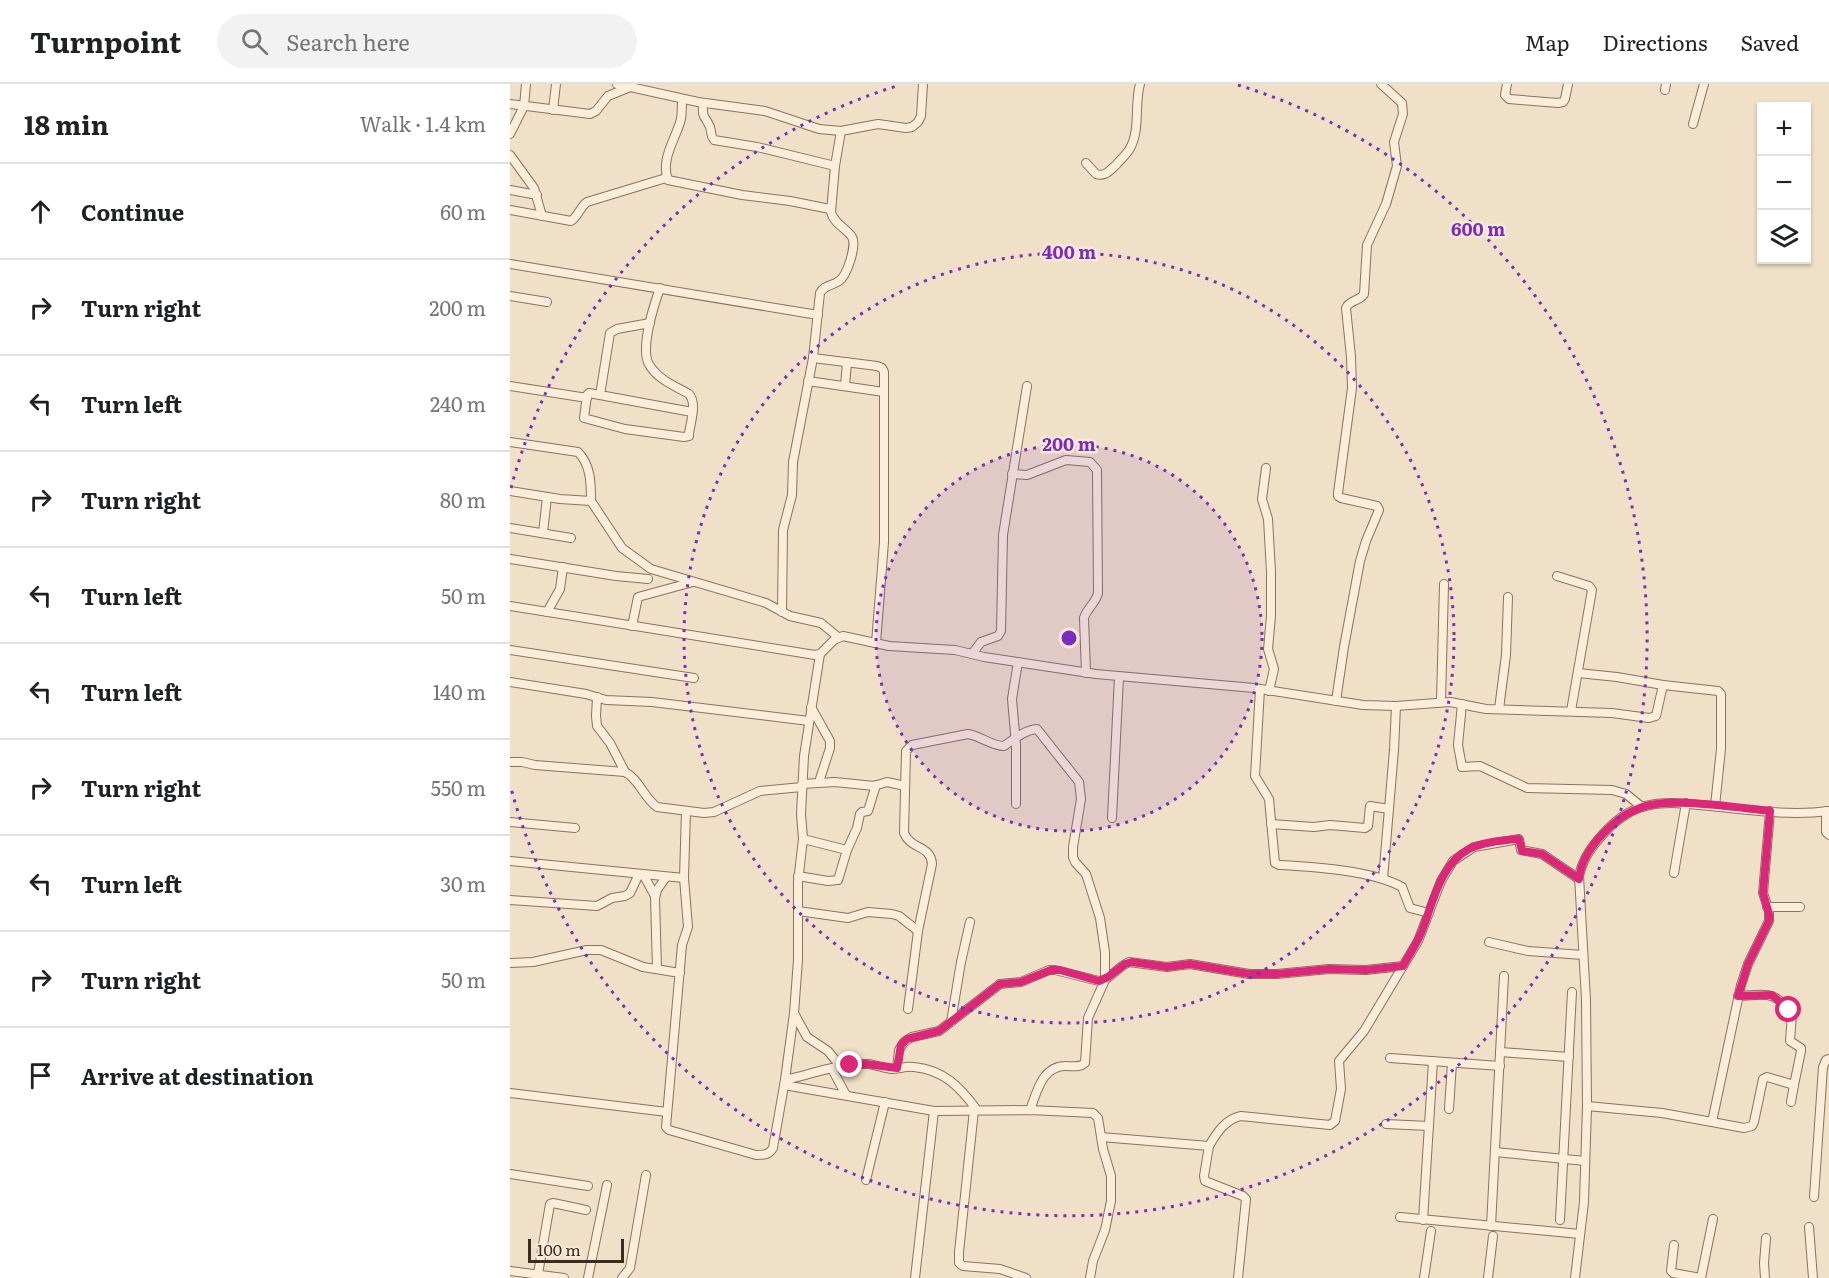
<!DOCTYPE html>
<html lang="en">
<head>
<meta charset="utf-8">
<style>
	:root { --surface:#fff; --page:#f2f2f2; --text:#202124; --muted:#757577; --line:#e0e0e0 }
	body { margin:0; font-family:Literata,serif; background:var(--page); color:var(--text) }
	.controls { position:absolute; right:18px; top:18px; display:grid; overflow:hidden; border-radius:0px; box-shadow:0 2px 4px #0004 }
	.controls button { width:54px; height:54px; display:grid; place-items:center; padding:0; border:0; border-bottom:2px solid var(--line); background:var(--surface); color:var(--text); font:30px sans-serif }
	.scale { position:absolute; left:18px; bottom:15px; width:96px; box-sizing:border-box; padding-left:6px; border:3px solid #3c2b20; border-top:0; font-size:16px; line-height:21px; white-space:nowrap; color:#3c2b20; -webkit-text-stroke:4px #f7ebd7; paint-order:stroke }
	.stop { position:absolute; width:18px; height:18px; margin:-14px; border:4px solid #db2777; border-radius:50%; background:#fff }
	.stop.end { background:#db2777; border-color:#fff; box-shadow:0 2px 6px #0008 }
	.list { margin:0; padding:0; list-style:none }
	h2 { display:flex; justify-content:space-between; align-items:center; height:78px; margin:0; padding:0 24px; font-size:26px }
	h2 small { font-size:20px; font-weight:400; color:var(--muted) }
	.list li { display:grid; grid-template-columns:39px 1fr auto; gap:18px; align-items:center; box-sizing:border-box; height:96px; padding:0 24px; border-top:2px solid var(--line) }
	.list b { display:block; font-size:22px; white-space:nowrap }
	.list em { font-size:20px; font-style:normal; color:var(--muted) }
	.icon { flex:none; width:33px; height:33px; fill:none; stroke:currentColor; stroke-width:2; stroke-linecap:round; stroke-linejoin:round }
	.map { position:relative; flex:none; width:1319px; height:1194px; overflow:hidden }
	header { display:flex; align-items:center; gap:36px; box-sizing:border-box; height:84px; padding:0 30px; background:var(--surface); border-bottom:2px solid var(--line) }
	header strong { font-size:28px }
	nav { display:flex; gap:33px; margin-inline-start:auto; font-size:21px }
	.search { width:420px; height:54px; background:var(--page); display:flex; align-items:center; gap:15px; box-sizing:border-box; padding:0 21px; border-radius:33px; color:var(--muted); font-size:22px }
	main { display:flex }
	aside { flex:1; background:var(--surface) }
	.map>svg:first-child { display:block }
</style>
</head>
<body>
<header>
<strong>Turnpoint</strong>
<div class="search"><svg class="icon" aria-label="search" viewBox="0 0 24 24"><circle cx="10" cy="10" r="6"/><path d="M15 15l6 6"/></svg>Search here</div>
<nav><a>Map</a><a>Directions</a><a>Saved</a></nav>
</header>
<main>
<aside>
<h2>18 min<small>Walk · 1.4 km</small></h2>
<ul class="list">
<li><svg class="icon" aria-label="ahead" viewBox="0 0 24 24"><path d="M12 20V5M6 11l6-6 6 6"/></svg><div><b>Continue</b></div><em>60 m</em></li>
<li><svg class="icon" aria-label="right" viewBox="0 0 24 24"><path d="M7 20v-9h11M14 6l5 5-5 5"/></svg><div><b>Turn right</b></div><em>200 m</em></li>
<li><svg class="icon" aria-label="left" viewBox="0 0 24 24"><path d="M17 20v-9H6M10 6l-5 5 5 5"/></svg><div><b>Turn left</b></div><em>240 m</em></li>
<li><svg class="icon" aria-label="right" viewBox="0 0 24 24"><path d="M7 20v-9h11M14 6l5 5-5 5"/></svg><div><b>Turn right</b></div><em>80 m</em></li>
<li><svg class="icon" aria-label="left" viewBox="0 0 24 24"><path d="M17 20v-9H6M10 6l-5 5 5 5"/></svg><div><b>Turn left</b></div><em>50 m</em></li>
<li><svg class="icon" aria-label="left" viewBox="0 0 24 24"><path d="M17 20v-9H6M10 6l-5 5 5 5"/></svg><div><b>Turn left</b></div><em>140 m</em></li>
<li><svg class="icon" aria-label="right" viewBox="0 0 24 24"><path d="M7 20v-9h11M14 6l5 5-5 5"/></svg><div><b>Turn right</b></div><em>550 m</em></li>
<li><svg class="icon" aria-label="left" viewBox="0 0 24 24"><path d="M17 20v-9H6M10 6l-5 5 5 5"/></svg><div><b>Turn left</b></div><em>30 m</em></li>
<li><svg class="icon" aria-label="right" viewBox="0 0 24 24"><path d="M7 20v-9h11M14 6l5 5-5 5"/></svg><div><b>Turn right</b></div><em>50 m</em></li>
<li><svg class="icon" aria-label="arrive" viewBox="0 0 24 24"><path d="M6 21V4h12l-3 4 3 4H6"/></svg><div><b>Arrive at destination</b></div></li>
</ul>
</aside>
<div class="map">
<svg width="1319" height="1194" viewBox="0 0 1319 1194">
	<rect width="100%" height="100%" fill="#f0e0c7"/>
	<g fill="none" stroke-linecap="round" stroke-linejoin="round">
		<g stroke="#8c715b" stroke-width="10">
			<g id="minor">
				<path d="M107 0 188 18 255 27 309 45 331 47 368 40 396 44 402 43 408 38 411 32 413 0"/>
				<path d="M997 0 995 11 999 15 1048 19 1053 18 1055 15 1058 0"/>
				<path d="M1155 6 1156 0"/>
				<path d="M172 15C172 22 172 28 171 35 166 55 150 75 158 96L232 111 280 117 320 125"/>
				<path d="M193 19C192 36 195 31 200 43 202 49 200 51 204 56L247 63 325 82"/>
				<path d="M0 20 80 30 86 27 98 12 120 3"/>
				<path d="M43 26 46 0"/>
				<path d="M1183 40 1194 0"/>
				<path d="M0 50 14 22 16 0"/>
				<path d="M0 71 24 104 32 132"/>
				<path d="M576 79 586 90C595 93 599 87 606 81 610 76 615 72 619 66 631 47 624 21 630 0"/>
				<path d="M0 106 27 111"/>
				<path d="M0 126 61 137C68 133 70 123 77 118L156 94"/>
				<path d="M0 180 308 231"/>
				<path d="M150 204C144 221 129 267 140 282 149 296 165 302 179 310 187 319 181 337 179 349V352L174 353 115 345 74 334 77 311 79 309 182 328"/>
				<path d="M0 212 37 218"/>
				<path d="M303 274 367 282 372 284 374 288V458L366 559"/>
				<path d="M298 297 374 308"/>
				<path d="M0 302 77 314"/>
				<path d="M335 302 337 278"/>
				<path d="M90 311 100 249 107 245 140 239"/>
				<path d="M0 358 68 368C81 381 81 400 81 417"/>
				<path d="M756 384 752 415 758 435 761 488V532L758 565 764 585 759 607"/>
				<path d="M502 390 517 391 556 376 580 378 587 386 588 509C586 519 577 524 574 534L576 589"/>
				<path d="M0 407 50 415 81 417 112 464 141 485 256 519 280 532 311 539 328 553"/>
				<path d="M0 444 61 454"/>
				<path d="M33 449 37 413"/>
				<path d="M0 475 106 492 138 495"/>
				<path d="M1047 492 1079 502 1082 506 1061 627"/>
				<path d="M0 522 305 571 310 570 324 556 333 552 379 562 445 566 474 573 586 590 744 604 853 621 886 622 940 618 976 625 1102 629 1139 634 1146 632 1153 601 1208 607 1211 610V665L1205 722"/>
				<path d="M37 528 50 505 53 483"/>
				<path d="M272 528 273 446 282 411 283 378 303 274 310 209C314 201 322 202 329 197 337 192 347 161 342 153 336 144 324 140 321 128L325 82 331 47"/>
				<path d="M122 542 128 513 183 498"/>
				<path d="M0 566 184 594"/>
				<path d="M462 570 471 558 488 552 491 547 493 451 517 302"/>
				<path d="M1068 589 1107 593 1153 601"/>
				<path d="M0 598 76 610 96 616 142 618 299 637"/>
				<path d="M750 605 745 692 759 715 765 779 769 781C804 783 861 786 892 803L900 824 919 829"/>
				<path d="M87 613 86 632 87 642 100 659 115 688"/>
				<path d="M826 617 834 563 850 477 856 457 869 426 867 422 831 414 828 412V409L842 304 841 273 836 224C839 216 850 217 854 210L857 161 876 120 887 82 884 58 893 30 892 19 871 0"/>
				<path d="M931 618 934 500"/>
				<path d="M952 620 948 661 952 683 970 682 1017 704 1102 706 1116 710 1132 723"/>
				<path d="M301 623 320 657V664L309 698"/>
				<path d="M989 625 996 571 998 513"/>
				<path d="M0 678H12L25 681 115 688C129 695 134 714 147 723L194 729 204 728 250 707 292 703"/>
				<path d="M292 700 325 698 364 702 377 698 395 702"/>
				<path d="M506 720V661L502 615 508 578"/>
				<path d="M176 727 174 794 178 843 172 861 156 1043 159 1046 246 1071C254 1071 259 1071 263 1064L275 996 284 929 288 876V798L293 755 291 730 294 672 310 570"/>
				<path d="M1316 727V748L1319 751"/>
				<path d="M602 734 609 593"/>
				<path d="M0 738 65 744"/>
				<path d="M761 740 804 743 820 741 855 744 858 742 860 722 879 725"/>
				<path d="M293 755 337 766"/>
				<path d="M0 777 174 794"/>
				<path d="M1164 789 1176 719"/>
				<path d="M133 790 145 812"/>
				<path d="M288 792 318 797 328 796 337 766 347 744 350 730 352 728 358 727 366 701"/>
				<path d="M873 795 884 666 886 622"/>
				<path d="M0 816 87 822 102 814 115 812 120 809 129 790"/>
				<path d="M1257 823H1290"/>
				<path d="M288 827 338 834 358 828 382 830 389 832 408 847"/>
				<path d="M979 858 1018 867 1073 871"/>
				<path d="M0 879 23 878 77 866H91L133 883 170 889"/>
				<path d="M147 885 145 814 147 806 156 793"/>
				<path d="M398 925 408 847 422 780C421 761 401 766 394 749L396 667 402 661 458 650C471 652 481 662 494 662 504 655 515 646 527 645L569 698 571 715 563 763V773L565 778 576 790 590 834 595 868V896L578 934 575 979C569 984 564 982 557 982 532 981 527 1008 520 1026"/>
				<path d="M285 931 297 953 318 967 331 983"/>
				<path d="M441 938 451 878 460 838"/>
				<path d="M990 968 1059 973"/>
				<path d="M880 974 990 982"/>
				<path d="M387 984 389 966 394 958 402 953 429 947 490 900 511 898 539 886H545L589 897 595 896 612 882 619 878 657 883 680 880 739 890H767L819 885 856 886 893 882"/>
				<path d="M322 985 336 1011"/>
				<path d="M275 996C302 990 330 979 358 980 366 981 373 984 381 985 388 985 396 982 404 983 434 986 450 1003 467 1026"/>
				<path d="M274 1001 424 1027 520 1026 583 1029 588 1034 593 1065 601 1092V1117L595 1146 583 1177 580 1194"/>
				<path d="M0 1009 157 1028"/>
				<path d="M1281 1018 1284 1001"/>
				<path d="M1077 1022 1152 1029 1202 1038 1231 901 1238 880 1259 837V827L1253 809 1260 727"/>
				<path d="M939 1025 942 979"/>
				<path d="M464 1026 449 1168V1179L453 1182 490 1185 516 1194"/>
				<path d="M1202 1038 1234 1044 1242 1042 1244 1038 1253 995 1257 993 1284 1001 1291 967V964L1280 957 1282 930C1263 905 1256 911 1228 912"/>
				<path d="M876 1040 919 1042"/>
				<path d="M591 1053 699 1062C706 1050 715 1035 731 1032L820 1041 825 1037 831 1005 829 977 854 947 908 857 931 797 943 777 964 763 1009 755 1011 766 1032 770 1069 795"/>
				<path d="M699 1062 694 1092 695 1097 733 1112 736 1115 728 1194"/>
				<path d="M985 1068 1075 1077"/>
				<path d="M0 1090 78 1102"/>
				<path d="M356 1096 375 1018"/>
				<path d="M1304 1113 1313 983 1316 976 1319 975"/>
				<path d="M890 1133 1070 1150"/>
				<path d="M913 1136 923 977"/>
				<path d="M1050 1136 1062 908"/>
				<path d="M981 1142 994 892"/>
				<path d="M1299 1143 1303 1194"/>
				<path d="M1164 1161 1161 1187 1163 1189 1191 1194"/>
				<path d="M0 1187 54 1194"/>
				<path d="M28 1190 40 1120 43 1119 76 1126"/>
				<path d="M78 1194 97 1101"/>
				<path d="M112 1194 120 1184 136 1091"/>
				<path d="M405 1194 424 1027"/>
				<path d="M914 1194 921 1147"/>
				<path d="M978 1194 983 1152"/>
				<path d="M1065 1194 1074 1118 1077 1022 1076 916 1069 792C1073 774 1082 762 1094 749 1106 736 1122 724 1140 721 1159 717 1181 720 1200 722 1238 726 1280 732 1319 727"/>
				<path d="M1191 1194 1203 1135"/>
				<path d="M1255 1194 1254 1179 1256 1154"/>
			</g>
		</g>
		<use href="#minor" stroke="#faeedb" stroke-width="8"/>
	</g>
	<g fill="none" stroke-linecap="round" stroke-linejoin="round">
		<path stroke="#db2777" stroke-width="8" d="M340 981 356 980 387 984 391 961 397 955 429 947 490 900 511 898 541 886H550L589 897 598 893 615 880 622 878 657 883 680 880 739 890H767L819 885 856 886 893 882C899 871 906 861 911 849 923 820 929 781 959 765 973 758 993 756 1009 755L1012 767 1032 770 1069 795C1071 778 1079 766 1089 754 1101 741 1113 730 1130 724 1158 712 1228 724 1260 727L1253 809 1259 830V837L1238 880 1228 912 1262 911 1279 926"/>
	</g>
	<circle cx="559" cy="554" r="193" fill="#7b2cbf" fill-opacity=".12"/>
	<g fill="none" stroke="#7b2cbf" stroke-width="3" stroke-dasharray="3 6">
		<circle cx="559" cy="554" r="193"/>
		<circle cx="559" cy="554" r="385"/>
		<path d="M1 404A578 578 0 0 1 390 1M728 1A578 578 0 1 1 1 704"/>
	</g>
	<circle cx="559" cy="554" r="9" fill="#7b2cbf" stroke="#f7ebd7" stroke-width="3"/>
	<g font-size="18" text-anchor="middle" font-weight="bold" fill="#7b2cbf" stroke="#f7ebd7" stroke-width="5" stroke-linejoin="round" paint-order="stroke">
		<text x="968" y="152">600 m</text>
		<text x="559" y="175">400 m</text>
		<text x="559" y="367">200 m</text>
	</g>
</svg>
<div class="controls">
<button>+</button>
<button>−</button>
<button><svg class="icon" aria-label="layers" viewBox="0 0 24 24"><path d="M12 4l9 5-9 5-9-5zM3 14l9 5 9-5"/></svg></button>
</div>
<div class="scale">100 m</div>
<div class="stop" style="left:1279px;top:926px"></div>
<div class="stop end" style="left:340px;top:981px"></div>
</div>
</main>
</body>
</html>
